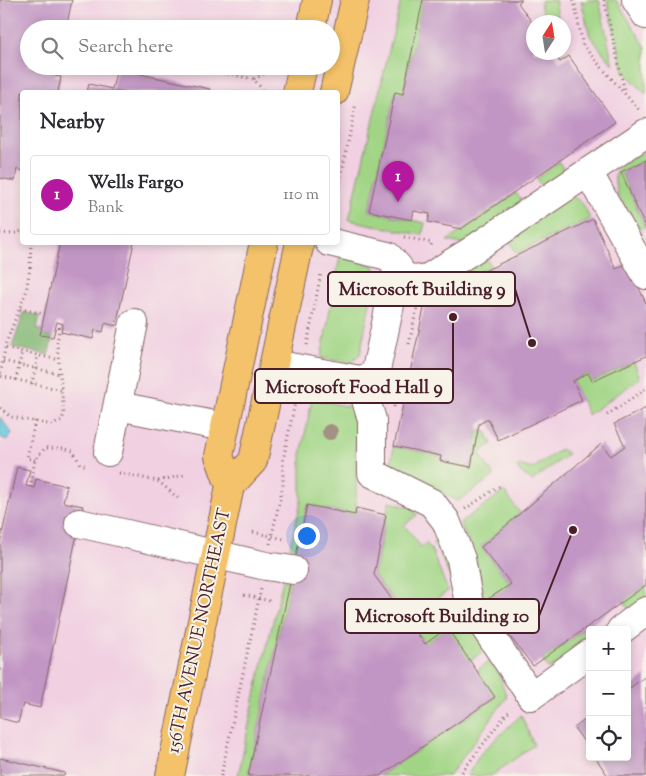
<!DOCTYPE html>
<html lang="en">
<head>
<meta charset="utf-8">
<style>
	:root { --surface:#fff; --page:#f7f7f7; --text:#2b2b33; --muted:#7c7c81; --line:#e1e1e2; --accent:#b5179e }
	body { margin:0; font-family:"Sorts Mill Goudy",serif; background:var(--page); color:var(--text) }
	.controls { position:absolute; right:15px; bottom:15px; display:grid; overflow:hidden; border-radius:5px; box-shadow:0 2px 8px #0003 }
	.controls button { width:45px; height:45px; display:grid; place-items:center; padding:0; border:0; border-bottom:1px solid var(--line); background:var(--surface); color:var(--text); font:25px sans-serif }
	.compass { position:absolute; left:526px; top:15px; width:45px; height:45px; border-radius:50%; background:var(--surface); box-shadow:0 2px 8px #0003; rotate:12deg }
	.you { position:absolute; left:306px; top:535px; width:18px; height:18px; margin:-12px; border:4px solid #fff; border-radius:50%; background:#1a73e8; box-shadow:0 0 0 8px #1a73e833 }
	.badge { display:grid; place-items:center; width:32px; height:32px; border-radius:50%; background:var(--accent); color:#fff; font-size:16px; font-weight:700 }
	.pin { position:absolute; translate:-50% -41px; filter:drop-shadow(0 1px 2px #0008) }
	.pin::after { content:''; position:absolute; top:26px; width:18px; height:15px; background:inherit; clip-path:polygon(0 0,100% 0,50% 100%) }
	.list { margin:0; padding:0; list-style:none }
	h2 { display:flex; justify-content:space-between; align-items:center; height:65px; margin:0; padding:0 20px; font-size:21px }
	h2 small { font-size:16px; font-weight:400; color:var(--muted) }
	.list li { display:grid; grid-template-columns:32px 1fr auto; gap:15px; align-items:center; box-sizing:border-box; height:80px; margin:0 10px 10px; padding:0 10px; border:1px solid var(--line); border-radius:5px }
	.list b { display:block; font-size:19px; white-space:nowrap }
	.list p { margin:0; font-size:16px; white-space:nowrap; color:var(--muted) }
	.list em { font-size:16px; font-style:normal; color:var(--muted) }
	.icon { flex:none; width:28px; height:28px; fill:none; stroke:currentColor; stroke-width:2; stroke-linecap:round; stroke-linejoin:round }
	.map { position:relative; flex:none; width:646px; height:776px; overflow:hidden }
	.search { position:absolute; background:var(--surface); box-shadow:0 2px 8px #0003; left:20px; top:20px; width:320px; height:55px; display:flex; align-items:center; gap:12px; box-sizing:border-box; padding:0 18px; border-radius:28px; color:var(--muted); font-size:19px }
	.panel { position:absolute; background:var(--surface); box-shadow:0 2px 8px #0003; left:20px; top:90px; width:320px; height:155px; border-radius:5px }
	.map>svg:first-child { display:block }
</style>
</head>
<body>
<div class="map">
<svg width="646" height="776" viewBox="0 0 646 776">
	<rect width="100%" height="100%" fill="#f7f3e8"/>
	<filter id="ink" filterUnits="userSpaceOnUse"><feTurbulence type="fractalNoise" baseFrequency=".02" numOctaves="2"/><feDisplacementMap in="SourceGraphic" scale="10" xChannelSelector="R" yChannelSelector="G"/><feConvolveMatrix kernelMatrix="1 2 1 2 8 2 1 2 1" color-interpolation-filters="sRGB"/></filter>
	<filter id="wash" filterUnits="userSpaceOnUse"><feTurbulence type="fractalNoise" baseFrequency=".0096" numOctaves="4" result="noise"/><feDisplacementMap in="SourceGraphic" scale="20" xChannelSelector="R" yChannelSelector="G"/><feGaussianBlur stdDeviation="1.12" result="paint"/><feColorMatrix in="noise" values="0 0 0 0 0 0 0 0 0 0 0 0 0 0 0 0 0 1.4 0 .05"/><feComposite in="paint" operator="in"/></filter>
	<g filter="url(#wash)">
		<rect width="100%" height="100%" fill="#f4e7d2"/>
		<path fill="#f1d0e2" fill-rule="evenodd" d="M0 0H646V776H0ZM534 22H564V52H534ZM29 29H331V66H29ZM22 92H338V242H22ZM590 630H627V757H590Z"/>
		<g fill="#a1d585" stroke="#767a58">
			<path d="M401 0H423L403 94 395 93 369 211 425 223 422 235 349 220Z"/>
			<path d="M542 0H555L559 22H551C546 16 537 8 542 0Z"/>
			<path d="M581 0 584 2 587 0H599L613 65 590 36Z"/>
			<path d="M607 0H616L646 47V94L624 71Z"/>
			<path d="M646 151V160L621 172 645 227 636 231C629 215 605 182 619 166 624 160 638 155 646 151Z"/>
			<path d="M559 162 566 173 543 189 536 179Z"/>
			<path d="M516 193 524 203 467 245 447 241Z"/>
			<path d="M569 197C583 198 585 208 590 219L516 253 509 240Z"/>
			<path d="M485 255 491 266 455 283 453 279Z"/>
			<path d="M340 256 374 266 376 272 360 354 351 363 321 358Z"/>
			<path d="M634 362 640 378 588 415 573 381 588 373 592 381Z"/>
			<path d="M312 399 356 408V508L355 515 307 505 298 549 290 547 301 502V455Z"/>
			<path d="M478 430 486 432 492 444 479 453 494 476 458 501 390 467 394 446 441 456 471 467Z"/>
			<path d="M561 449 568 454 532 481 517 469 519 465 532 469Z"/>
			<path d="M504 491 520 513 481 547 511 584 482 603 472 550 460 523Z"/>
			<path d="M389 502 413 508 417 515 404 525 421 547 426 543 432 551 448 591 408 619 374 575Z"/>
			<path d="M440 536 456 583 453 585 439 551 433 543Z"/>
			<path d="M283 580 290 582 248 776H238L256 691Z"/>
			<path d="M646 585V600L631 612 623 601Z"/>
			<path d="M455 606 486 650 469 661 447 628 425 644 417 631Z"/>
			<path d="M592 624 596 630H590V641L549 669 542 660Z"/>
			<path d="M493 659 507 697 449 776H380L495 698 476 671Z"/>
			<path d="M521 715 534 745 491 776H467L481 753Z"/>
		</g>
		<path fill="#80b672" stroke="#656a4e" d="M24 312 40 316 37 329 41 330V335L53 337 48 355 12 347Z"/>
		<path fill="#61c6df" stroke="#567285" d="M0 417 12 433 7 440 0 437Z"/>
		<g id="blocks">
			<g fill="#c296c4">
				<path d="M0 0H72L66 29H29V66H58L55 76 61 77 58 92H22V171L17 169 15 181 0 178Z"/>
				<path d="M423 0H522L518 3 534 25V52H553L560 62 569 56 615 122 461 229 428 222 430 214 414 211 412 220 369 211 395 92 403 94Z"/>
				<path d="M117 69 210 89 209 92H87L89 84 112 89Z"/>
				<path d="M646 160V229L621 172Z"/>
				<path d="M593 219 616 269 627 263 646 303V356L592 381 588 373 573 381 582 400 498 440 488 419 479 424 471 467 440 461 441 456 394 446 426 299Z"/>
				<path d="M60 242H134L116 326 105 323 103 332 95 330 93 339 61 332 63 324 57 322 53 337 40 335Z"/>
				<path d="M646 408V585L533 666 508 634 511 632 506 625 501 629 482 603 511 584 481 547 601 444 611 456 625 446 614 424Z"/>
				<path d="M17 467 30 470 26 486 34 488 36 479 67 486 63 502 83 506 40 708 23 704 18 723 0 718V543Z"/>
				<path d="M307 505 355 515 356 508 386 515 374 575 425 644 447 628 495 697 380 776H248Z"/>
				<path d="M646 676V776H608L595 757H627V690Z"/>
				<path d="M590 716V750L574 728Z"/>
				<path d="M0 758 65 773 64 776H0Z"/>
			</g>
		</g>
	</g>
	<g filter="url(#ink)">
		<use href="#blocks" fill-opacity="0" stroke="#866565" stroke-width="1"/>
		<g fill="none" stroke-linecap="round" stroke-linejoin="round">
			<g stroke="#866565" stroke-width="30">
				<g id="minor">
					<path d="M636 0 646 15"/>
					<path d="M588 172 646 275"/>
					<path d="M396 275 423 281 471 251 646 133"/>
					<path d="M274 364 360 380 375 375 398 267 388 256 329 242"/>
					<path d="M360 380 372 420V473L432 503 446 521 461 559 469 604 531 696 590 653"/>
					<path d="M118 406 224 427"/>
					<path d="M108 452 134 323"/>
					<path d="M79 523 266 566 293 570"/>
					<path d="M621 630 646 611"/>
				</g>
			</g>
			<g stroke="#866565" stroke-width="30">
				<g id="major">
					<path d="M311 29 317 0"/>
					<path d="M297 92 303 66"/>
					<path d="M334 92 355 0"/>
					<path d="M230 486 253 461 300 242"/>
					<path d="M170 776 230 486 219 456 264 242"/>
				</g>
			</g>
			<g stroke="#866565" stroke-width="3" stroke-dasharray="1 4" stroke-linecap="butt">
				<path d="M574 0 583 46 639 110"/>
				<path d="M604 0 625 92"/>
				<path d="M214 67V66"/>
				<path d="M76 68 77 66"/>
				<path d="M213 71 254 79 264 92"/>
				<path d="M254 79 277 67"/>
				<path d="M338 191 356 103"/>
				<path d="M0 233 12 234 22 231"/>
				<path d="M404 237 432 243 430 248"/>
				<path d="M31 242 30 268 26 292 6 343 0 376 62 390"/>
				<path d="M20 309 45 314"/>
				<path d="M409 344 418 303"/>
				<path d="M307 345 321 273"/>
				<path d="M6 348 59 360"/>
				<path d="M3 361 60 374"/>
				<path d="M16 380 22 352"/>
				<path d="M32 384 38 355"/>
				<path d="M394 407 400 381"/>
				<path d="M0 408 11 417 53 425 62 420 64 414 57 344 60 323"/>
				<path d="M607 415 646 389"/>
				<path d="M35 421 27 458 35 460"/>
				<path d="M119 473 158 481 184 475"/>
				<path d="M158 481 179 499"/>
				<path d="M30 487 35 460 45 448H63L73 451 80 464 88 466"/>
				<path d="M465 509 500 486"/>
				<path d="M253 532 284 539"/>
				<path d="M270 544 283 485V460L297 393"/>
				<path d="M244 595 270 601"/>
				<path d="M221 776 261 589"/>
				<path d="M459 776 506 714 512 710"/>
			</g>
			<use href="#minor" stroke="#fff" stroke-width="28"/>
			<use href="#major" stroke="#f3c26a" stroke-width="28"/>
		</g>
		<circle fill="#a39283" cx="330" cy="432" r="8"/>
	</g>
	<g text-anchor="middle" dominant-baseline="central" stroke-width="4" stroke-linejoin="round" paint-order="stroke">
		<g font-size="18" fill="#4a1f2b" stroke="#f7f3e8">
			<text transform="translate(200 631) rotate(-78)">156TH AVENUE NORTHEAST</text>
		</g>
	</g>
	<path fill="none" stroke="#4a1f2b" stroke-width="2" d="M532 343L515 289M453 317L453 386M573 530L539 616"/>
	<g fill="#4a1f2b" stroke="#f7f3e8" stroke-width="2">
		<circle cx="532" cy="343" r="5"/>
		<circle cx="453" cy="317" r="5"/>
		<circle cx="573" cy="530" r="5"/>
	</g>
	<g fill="#f7f3e8" stroke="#4a1f2b" stroke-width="2">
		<rect x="328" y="272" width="187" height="34" rx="5"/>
		<rect x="255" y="369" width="198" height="34" rx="5"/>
		<rect x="345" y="599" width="194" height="34" rx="5"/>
	</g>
	<g font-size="19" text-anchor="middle" font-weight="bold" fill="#4a1f2b">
		<text x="422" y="295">Microsoft Building 9</text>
		<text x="354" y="393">Microsoft Food Hall 9</text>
		<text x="442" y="622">Microsoft Building 10</text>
	</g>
</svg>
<div class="controls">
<button>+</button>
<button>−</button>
<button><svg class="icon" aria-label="locate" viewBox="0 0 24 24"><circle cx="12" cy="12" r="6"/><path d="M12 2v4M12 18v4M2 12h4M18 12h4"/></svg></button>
</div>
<svg class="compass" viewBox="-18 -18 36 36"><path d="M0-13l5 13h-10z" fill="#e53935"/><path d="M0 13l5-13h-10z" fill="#7c7c81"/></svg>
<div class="you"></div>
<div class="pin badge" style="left:398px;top:202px">1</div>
<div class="search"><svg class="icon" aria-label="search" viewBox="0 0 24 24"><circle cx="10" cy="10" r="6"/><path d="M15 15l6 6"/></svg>Search here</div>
<section class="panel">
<h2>Nearby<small></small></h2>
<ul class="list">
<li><span class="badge">1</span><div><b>Wells Fargo</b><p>Bank</p></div><em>110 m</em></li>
</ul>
</section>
</div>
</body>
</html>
